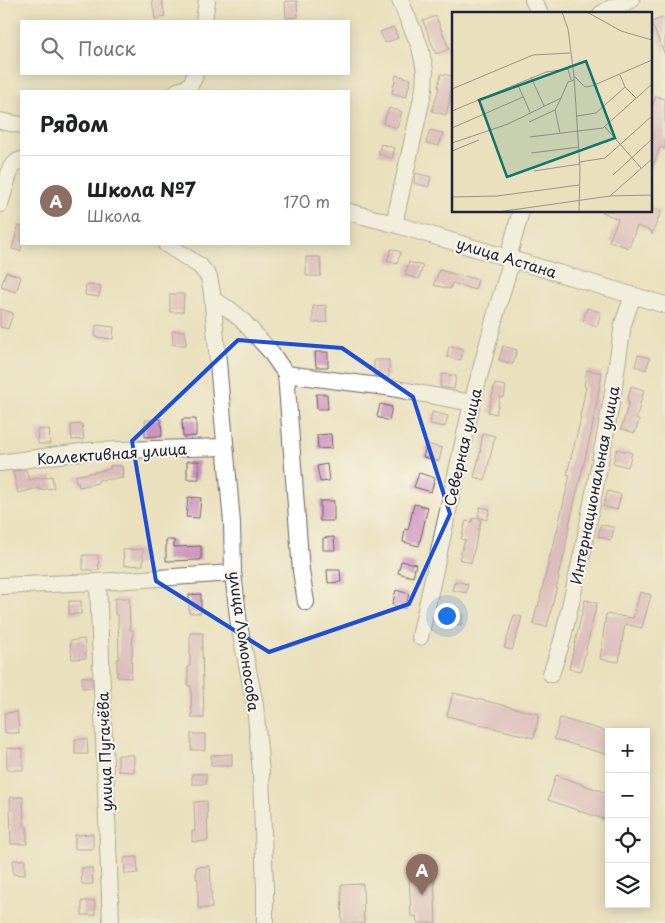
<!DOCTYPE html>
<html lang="ru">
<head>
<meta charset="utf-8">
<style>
	:root { --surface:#fff; --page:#f2f2f2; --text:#202124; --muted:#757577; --line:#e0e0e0; --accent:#b45309 }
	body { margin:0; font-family:"Playpen Sans",sans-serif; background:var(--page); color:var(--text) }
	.controls { position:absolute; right:15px; bottom:15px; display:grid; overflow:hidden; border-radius:0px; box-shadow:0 2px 12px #0003 }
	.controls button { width:45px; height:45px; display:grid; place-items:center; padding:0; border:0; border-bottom:1px solid var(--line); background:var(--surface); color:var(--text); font:25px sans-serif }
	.you { position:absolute; left:446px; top:615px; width:18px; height:18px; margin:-12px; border:4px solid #fff; border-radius:50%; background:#1a73e8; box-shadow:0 0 0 8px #1a73e833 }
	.badge { display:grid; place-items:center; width:32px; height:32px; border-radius:50%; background:var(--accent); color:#fff; font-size:16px; font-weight:700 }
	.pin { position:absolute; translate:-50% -41px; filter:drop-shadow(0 1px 2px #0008) }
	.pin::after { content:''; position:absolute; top:26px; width:18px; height:15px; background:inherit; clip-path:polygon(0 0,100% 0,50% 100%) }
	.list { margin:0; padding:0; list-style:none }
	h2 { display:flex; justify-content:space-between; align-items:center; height:65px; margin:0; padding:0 20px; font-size:21px }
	h2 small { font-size:16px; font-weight:400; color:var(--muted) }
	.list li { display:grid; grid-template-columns:32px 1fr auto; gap:15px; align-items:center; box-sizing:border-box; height:90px; padding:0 20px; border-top:1px solid var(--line) }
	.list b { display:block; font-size:19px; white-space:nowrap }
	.list p { margin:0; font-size:16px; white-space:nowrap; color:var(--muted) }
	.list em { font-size:16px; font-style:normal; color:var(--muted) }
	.icon { flex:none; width:28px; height:28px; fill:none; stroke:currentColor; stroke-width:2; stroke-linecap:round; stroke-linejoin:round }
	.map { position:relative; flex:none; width:665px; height:923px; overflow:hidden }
	.search { position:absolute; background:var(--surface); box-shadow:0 2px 12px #0003; left:20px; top:20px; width:330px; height:55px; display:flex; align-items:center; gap:12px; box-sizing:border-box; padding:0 18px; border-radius:0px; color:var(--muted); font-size:19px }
	.panel { position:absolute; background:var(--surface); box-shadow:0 2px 12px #0003; left:20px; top:90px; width:330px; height:155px; border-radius:0px }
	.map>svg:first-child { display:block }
</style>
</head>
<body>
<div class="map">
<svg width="665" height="923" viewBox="0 0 665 923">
	<rect width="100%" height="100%" fill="#fbf7ec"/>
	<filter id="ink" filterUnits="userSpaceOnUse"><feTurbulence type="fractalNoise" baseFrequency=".02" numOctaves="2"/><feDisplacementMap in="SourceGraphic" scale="10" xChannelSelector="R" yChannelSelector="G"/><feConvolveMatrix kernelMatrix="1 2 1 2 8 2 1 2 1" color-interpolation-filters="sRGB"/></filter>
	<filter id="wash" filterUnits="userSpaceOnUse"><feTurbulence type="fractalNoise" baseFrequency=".0096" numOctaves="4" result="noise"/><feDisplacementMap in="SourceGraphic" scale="20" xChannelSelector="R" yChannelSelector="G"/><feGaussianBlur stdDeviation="1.12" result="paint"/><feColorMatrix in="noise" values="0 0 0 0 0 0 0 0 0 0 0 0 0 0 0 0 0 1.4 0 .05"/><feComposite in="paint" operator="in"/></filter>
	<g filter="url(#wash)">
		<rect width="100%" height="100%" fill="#eae0bd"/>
		<g id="blocks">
			<g fill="#cb92bc">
				<path d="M152 0H162L165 17 155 19Z"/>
				<path d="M285 1H297L298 17 286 18Z"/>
				<path d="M436 16 449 49 436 54 423 21Z"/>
				<path d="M665 17V55L651 22Z"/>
				<path d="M393 27 398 38 385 43 380 32Z"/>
				<path d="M441 74 454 76 449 100H450L446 115 432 111 439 88 438 87Z"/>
				<path d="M396 75 411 79 406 97 392 93Z"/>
				<path d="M656 96 665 99V149L660 147 652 168 651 167V110Z"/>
				<path d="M389 108 402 112 397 128 383 124Z"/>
				<path d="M430 130 443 133 439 146 426 143Z"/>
				<path d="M381 144 395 148 392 158 378 154Z"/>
				<path d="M416 173 431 177 428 187 414 183Z"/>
				<path d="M651 207 661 211 652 235 651 231 637 226 629 248 609 241 618 219 600 211H651Z"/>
				<path d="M18 226H21V251L12 249Z"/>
				<path d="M391 249 401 252 397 264 387 261Z"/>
				<path d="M306 257H320L321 276H306Z"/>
				<path d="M409 262 423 266 419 279 405 275Z"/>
				<path d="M439 270 465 277V276L478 280 475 290 452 283 450 289 434 285Z"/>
				<path d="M6 272 21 277 16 292 1 287Z"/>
				<path d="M86 285 101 286 99 297 85 295Z"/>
				<path d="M170 294H184L183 312H170Z"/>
				<path d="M326 305 327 322 313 323V306Z"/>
				<path d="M587 308 601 312 597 326 583 322Z"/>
				<path d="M0 309 13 313 8 329 0 327Z"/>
				<path d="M96 325 114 327 113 339 95 337Z"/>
				<path d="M172 331H185L186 345H173Z"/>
				<path d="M449 346 463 349 461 360 447 357Z"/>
				<path d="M503 346 517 350 513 364 499 360Z"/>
				<path d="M315 352H328V367H316Z"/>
				<path d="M638 355 650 358 646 370 635 366Z"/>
				<path d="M374 360H389V377L374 375Z"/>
				<path d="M587 370 602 373 592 429 570 521 565 551 558 576 559 577 547 627 533 624 537 606 538 607 552 548H553L570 475 567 474 581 418 580 417 586 387 584 386Z"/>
				<path d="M442 374 456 376 454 389 440 387Z"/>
				<path d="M495 384 506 386 504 397H500L496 414 488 412Z"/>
				<path d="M631 386 644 390 636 419 639 420 635 433 621 429 629 402 627 401Z"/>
				<path d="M316 394H327L328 409H317Z"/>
				<path d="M380 404 392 407 389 421 377 417Z"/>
				<path d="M432 412 448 416 445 427 430 424Z"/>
				<path d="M161 419 162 436 145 437V420Z"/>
				<path d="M182 419H196V436L183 437Z"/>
				<path d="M82 424 84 439 72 440 71 425Z"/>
				<path d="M49 429 50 444H38L37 430Z"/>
				<path d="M483 433 495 436 485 480 474 477 481 450 480 449Z"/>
				<path d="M331 434 332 448 318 449 317 435Z"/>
				<path d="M427 444 442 448 439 461 423 457Z"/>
				<path d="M617 449 632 453 628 467 613 463Z"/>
				<rect x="187" y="461" width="12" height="18"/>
				<path d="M327 464 329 481 320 482 317 466Z"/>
				<path d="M110 466H122L123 478 98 480V483L79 487 78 482H76L75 476 110 469Z"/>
				<path d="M26 470 29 480 52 476 54 488 39 490V488L18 493 13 471Z"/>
				<path d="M419 473 435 478 431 492 414 487Z"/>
				<path d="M608 491 621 495 617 510 603 506Z"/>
				<path d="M188 497 201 498 199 518 186 517Z"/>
				<rect x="320" y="501" width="14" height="20"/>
				<path d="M414 504 428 507 419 546 403 542 405 529 408 530Z"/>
				<path d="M480 507 490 509 487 520 478 517Z"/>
				<path d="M473 518 481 520 471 563 459 559 465 540 461 539 466 521 472 522Z"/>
				<path d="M601 524 614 528 611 540 598 536Z"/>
				<path d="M334 537 335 550H323V538Z"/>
				<path d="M166 540H174V547L201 546V560L166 561Z"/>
				<path d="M143 549V565L124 566 123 550Z"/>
				<path d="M83 555H98L99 570H83Z"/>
				<path d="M401 561 416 564 413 577 398 573Z"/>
				<path d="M327 570H340L341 582 328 583Z"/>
				<path d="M455 581 468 584 466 593 452 590Z"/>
				<path d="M396 590 409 594 405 609 392 605Z"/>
				<path d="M640 592 651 595 642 628 625 624 619 662 600 659 606 614 633 618Z"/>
				<path d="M201 594V613H189V595Z"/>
				<path d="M115 598H129L130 630H133L131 678 117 677V659H119L118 615H115Z"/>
				<path d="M585 600 597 603 581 671 569 669Z"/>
				<rect x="69" y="601" width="12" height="13"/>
				<path d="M449 611 463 614 461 625 447 622Z"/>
				<path d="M514 615 522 617 512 650 504 648Z"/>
				<path d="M190 633H203L202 650 204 718H192L191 686H188V666H190Z"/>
				<path d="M84 639 86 658 72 659 70 641Z"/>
				<rect x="82" y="677" width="10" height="11"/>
				<path d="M453 693 539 714 534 738 447 716Z"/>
				<path d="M17 712 19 733H5L4 713Z"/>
				<path d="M560 718 609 732V755L554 739Z"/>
				<rect x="191" y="734" width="14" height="16"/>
				<path d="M75 739H87L88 754H75Z"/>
				<path d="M7 748 23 749V770H7Z"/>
				<path d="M232 754V766H211V755Z"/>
				<path d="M118 755H134V772L118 771Z"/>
				<rect x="192" y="774" width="14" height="10"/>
				<path d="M556 775 609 794V821L548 800Z"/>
				<path d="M10 797H23L24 826H27V844H11Z"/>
				<path d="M207 801 208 841 192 842V831H195L194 802Z"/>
				<path d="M93 834V849H75V835Z"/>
				<path d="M137 857 138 873 125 874 124 858Z"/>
				<path d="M13 860H25V875L13 874Z"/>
				<path d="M210 866 212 908H198V879H196V867Z"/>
				<path d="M81 868H92L93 884H82Z"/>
				<path d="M434 873 436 923H417L416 916H411L409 874Z"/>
				<path d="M363 884 364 923H342L341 885Z"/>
				<rect x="82" y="901" width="13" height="14"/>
			</g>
		</g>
	</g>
	<g filter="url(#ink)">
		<use href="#blocks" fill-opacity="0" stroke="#686468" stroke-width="1"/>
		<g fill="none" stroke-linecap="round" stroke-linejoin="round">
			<g stroke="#686468" stroke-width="18">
				<g id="minor">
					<path d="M533 0 540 14"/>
					<path d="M601 14 613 7 631 0"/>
					<path d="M204 21 207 0"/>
					<path d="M177 91C188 89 192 85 195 74"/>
					<path d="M0 121 21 125"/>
					<path d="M0 204 11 167 18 161 21 160"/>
					<path d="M349 212 394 224 665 305"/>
					<path d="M394 224 424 89 425 70 420 47 400 0"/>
					<path d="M166 244 200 266 209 277 212 293 232 523 233 573 239 625 255 705 261 772 265 890V923"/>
					<path d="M508 258 521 211"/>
					<path d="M213 300 229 309 241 319 270 351 286 374 301 571 306 602"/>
					<path d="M286 374 386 387 472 403"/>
					<path d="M0 463 88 451 224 447"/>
					<path d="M98 582 111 923"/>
					<path d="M0 586 98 582 233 573"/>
					<path d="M420 637 472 403 497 309 512 259"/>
					<path d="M551 674 562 641 583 550 612 399 623 324 633 295"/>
				</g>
			</g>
			<use href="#minor" stroke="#fff" stroke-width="16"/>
		</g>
	</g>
	<path d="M0 0H665V923H0ZM238 340 342 348 413 397 450 514 409 604 269 652 156 581 132 441Z" fill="#eae0bd" fill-opacity=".55" fill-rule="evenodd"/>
	<path fill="none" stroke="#1d4ed8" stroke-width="4" stroke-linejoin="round" d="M238 340 342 348 413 397 450 514 409 604 269 652 156 581 132 441Z"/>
	<g text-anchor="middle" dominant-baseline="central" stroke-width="4" stroke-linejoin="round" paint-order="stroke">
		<g font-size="15" fill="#22223b" stroke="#fbf7ec">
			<text transform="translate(507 257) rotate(17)">улица Астана</text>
			<text transform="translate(462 447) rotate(-77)">Северная улица</text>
			<text transform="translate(112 453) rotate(-4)">Коллективная улица</text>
			<text transform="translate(594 485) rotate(-79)">Интернациональная улица</text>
			<text transform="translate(245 641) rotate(82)">улица Ломоносова</text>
			<text transform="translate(104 752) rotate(-92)">улица Пугачёва</text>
		</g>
	</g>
	<g transform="translate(452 12)">
		<rect width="200" height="200" fill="#eae0bd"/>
		<path fill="none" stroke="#9a9489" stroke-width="1" d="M110 0 116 17 122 64 128 157 127 200M135 0 169 19 200 28M168 63 173 75 184 86M122 64 133 75 140 74 200 48M79 65 92 94M65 71 78 100M0 77 81 43 118 41M103 98 108 121M0 99 94 60 116 57 119 68M125 104 144 101 173 75M77 110 103 98 109 86M153 115 189 156M0 116 71 85M126 119 151 116 200 72M78 125 126 119M0 131 56 112 109 86 116 70 122 68M0 139 27 128M79 141 127 135M128 150 153 146 200 104M82 159 128 152M161 163 200 127M158 184 200 147M0 185 45 184 127 173M46 200 158 184 200 183"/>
		<path fill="#0f766e" fill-opacity="0.15" stroke="#0f766e" stroke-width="2.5" d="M134 49 163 126 55 165 27 88Z"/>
		<rect width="200" height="200" fill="none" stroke="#22223b" stroke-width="2.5"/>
	</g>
</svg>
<div class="controls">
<button>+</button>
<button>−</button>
<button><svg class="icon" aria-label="locate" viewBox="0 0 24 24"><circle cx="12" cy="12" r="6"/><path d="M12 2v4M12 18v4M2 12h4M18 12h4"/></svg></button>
<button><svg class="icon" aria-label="layers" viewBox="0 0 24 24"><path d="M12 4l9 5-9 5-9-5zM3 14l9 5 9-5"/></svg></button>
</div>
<div class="you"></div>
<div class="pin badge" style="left:422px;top:895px;background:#8d6e63">A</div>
<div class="search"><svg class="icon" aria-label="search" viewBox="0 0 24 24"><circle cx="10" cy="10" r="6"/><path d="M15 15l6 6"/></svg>Поиск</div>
<section class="panel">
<h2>Рядом<small></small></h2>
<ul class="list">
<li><span class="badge" style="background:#8d6e63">A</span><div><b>Школа №7</b><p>Школа</p></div><em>170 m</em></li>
</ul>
</section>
</div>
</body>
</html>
